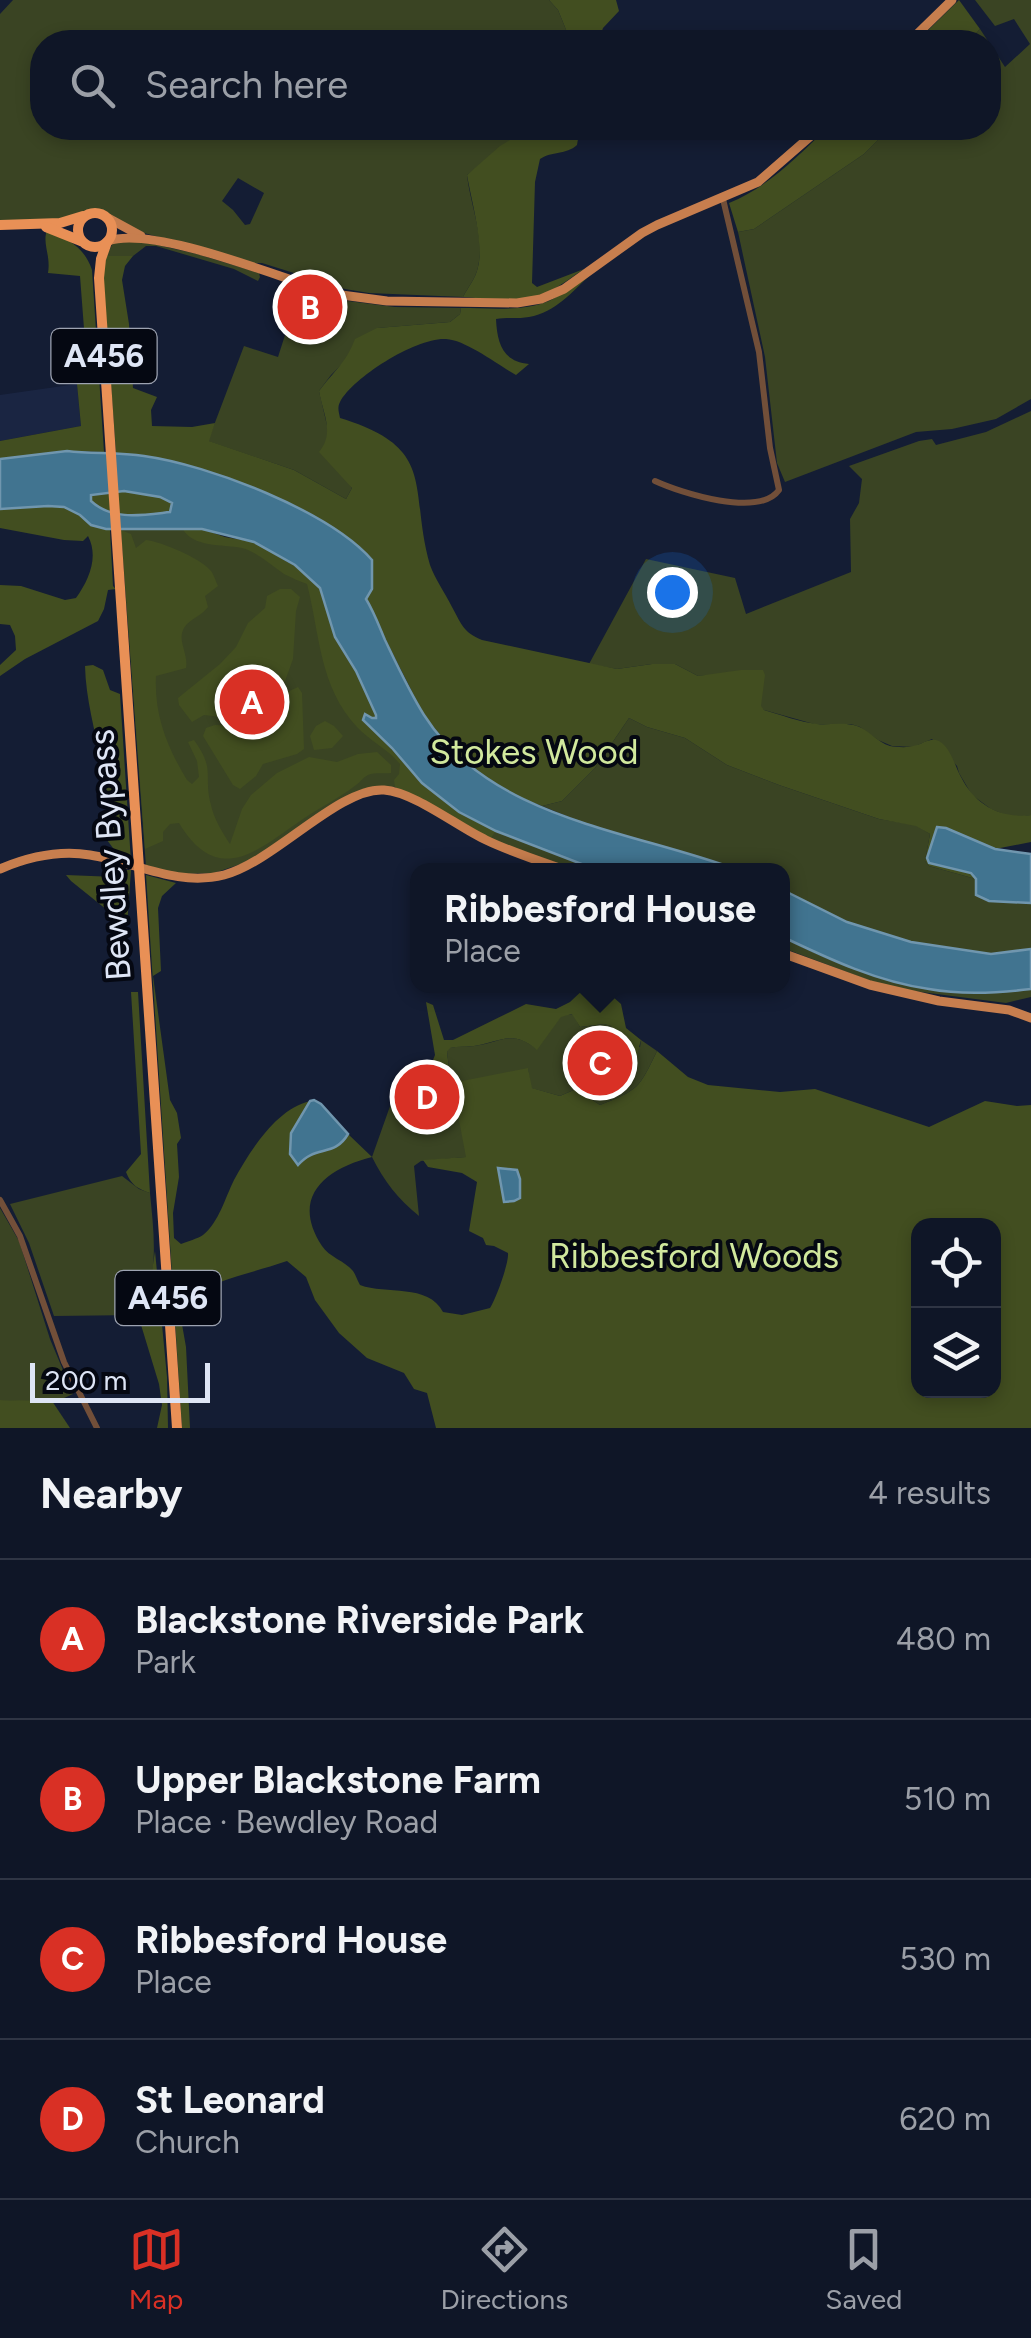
<!DOCTYPE html>
<html lang="en">
<head>
<meta charset="utf-8">
<style>
	:root { --surface:#0f1627; --page:#181f2f; --text:#f1f3f6; --muted:#9b9fa7; --line:#2f3544; --accent:#d93025 }
	body { margin:0; font-family:Figtree,sans-serif; background:var(--page); color:var(--text) }
	.controls { position:absolute; right:30px; bottom:30px; display:grid; overflow:hidden; border-radius:20px; box-shadow:0 5px 15px #0003 }
	.controls button { width:90px; height:90px; display:grid; place-items:center; padding:0; border:0; border-bottom:2px solid var(--line); background:var(--surface); color:var(--text); font:50px sans-serif }
	.scale { position:absolute; left:30px; bottom:25px; width:180px; box-sizing:border-box; padding-left:10px; border:5px solid #dee5f5; border-top:0; font-size:28px; line-height:35px; white-space:nowrap; color:#dee5f5; -webkit-text-stroke:8px #050812; paint-order:stroke }
	.you { position:absolute; left:672px; top:592px; width:35px; height:35px; margin:-25px; border:8px solid #fff; border-radius:50%; background:#1a73e8; box-shadow:0 0 0 15px #1a73e833 }
	.badge { display:grid; place-items:center; width:65px; height:65px; border-radius:50%; background:var(--accent); color:#fff; font-size:32px; font-weight:700 }
	.pin { position:absolute; translate:-50% -50%; border:5px solid #fff; box-shadow:0 2px 10px #0006 }
	.popup { position:absolute; left:410px; top:863px; width:380px; height:130px; box-sizing:border-box; display:grid; place-content:center; border-radius:20px; background:var(--surface); filter:drop-shadow(0 2px 8px #0005); font-size:32px; white-space:nowrap; color:var(--muted) }
	.popup b { font-size:38px; color:var(--text) }
	.popup::after { content:''; position:absolute; left:50%; top:100%; margin-left:-20px; border:20px solid transparent; border-top-color:var(--surface) }
	.list { margin:0; padding:0; list-style:none }
	h2 { display:flex; justify-content:space-between; align-items:center; height:130px; margin:0; padding:0 40px; font-size:42px }
	h2 small { font-size:32px; font-weight:400; color:var(--muted) }
	.list li { display:grid; grid-template-columns:65px 1fr auto; gap:30px; align-items:center; box-sizing:border-box; height:160px; padding:0 40px; border-top:2px solid var(--line) }
	.list b { display:block; font-size:38px; white-space:nowrap }
	.list p { margin:0; font-size:32px; white-space:nowrap; color:var(--muted) }
	.list em { font-size:32px; font-style:normal; color:var(--muted) }
	.icon { flex:none; width:55px; height:55px; fill:none; stroke:currentColor; stroke-width:2; stroke-linecap:round; stroke-linejoin:round }
	.map { position:relative; flex:none; width:1031px; height:1428px; overflow:hidden }
	.search { position:absolute; background:var(--surface); box-shadow:0 5px 15px #0003; left:30px; right:30px; top:30px; height:110px; display:flex; align-items:center; gap:25px; box-sizing:border-box; padding:0 35px; border-radius:40px; color:var(--muted); font-size:38px }
	.sheet { height:770px; background:var(--surface) }
	nav { display:flex; justify-content:space-around; align-items:center; box-sizing:border-box; height:140px; border-top:2px solid var(--line); background:var(--surface); font-size:28px; color:var(--muted) }
	nav a { display:grid; justify-items:center; gap:5px }
	nav .on { color:var(--accent) }
	.map>svg:first-child { display:block }
</style>
</head>
<body>
<div class="map">
<svg width="1031" height="1428" viewBox="0 0 1031 1428">
	<rect width="100%" height="100%" fill="#141d34"/>
	<path fill="#1a2542" d="M77 384 81 426 0 441V395Z"/>
	<g fill="#3a4423" fill-rule="evenodd">
		<path d="M13 0H549L558 10 571 42H42V128H524L525 131 467 175C470 204 485 238 478 267 476 278 468 287 463 297L369 293 345 289 262 263H253L144 233 97 209 65 219 0 221V14ZM238 178 264 193 250 224 245 225 233 210 222 201Z"/>
		<path d="M975 0H1031V399L996 419 952 429 916 432 785 482 777 463 765 357 738 232 754 229 864 154 890 128H988V42H968L980 29 1005 67 1030 44 1014 19 995 26Z"/>
		<path d="M140 241 197 254 259 273 260 277 258 281 234 269 156 246H146L133 256H106L113 243Z"/>
		<path d="M332 299 395 307 461 308 460 314 450 322 378 328 331 375 319 391 329 434 325 445 352 488 346 499 294 470 208 441 244 346 278 357 286 332 308 338C339 320 321 321 332 299Z"/>
		<path d="M1031 411V815L1013 818 991 809 972 795 959 773 957 766 932 739 913 747 892 746 878 740 860 727 851 724H814L764 710 712 675 698 676 675 664H652L617 669 589 664 646 559 735 578 746 614 851 572 850 519 859 503 862 479 849 466 919 441 932 439 936 445 986 432Z"/>
		<path d="M159 528 202 529 295 565 569 860 597 870H574L494 841 395 787 363 789 247 862 214 873 180 874 146 867 121 530Z"/>
		<path d="M629 718 647 727 685 738 727 765 779 785 879 819 916 825 930 834 925 861 929 866 976 879V895L989 901 1031 903V949L991 954 911 942 847 922 783 890 782 870H738L649 842 601 830 542 806 562 801 595 768Z"/>
		<path d="M782 937C837 966 899 988 961 992 984 994 1008 991 1031 989V997L1006 1003 906 990 871 981 783 948Z"/>
		<path d="M573 1014 580 1027 604 1024 611 1026 616 1037 640 1047 641 1040 657 1051C639 1089 638 1090 600 1105L576 1089 560 1096 531 1088 528 1069 466 1157 421 1161 414 1166 419 1216C398 1199 384 1181 372 1157L400 1078 450 1076 447 1052 449 1048C458 1046 466 1047 474 1046 502 1042 511 1029 537 1049L561 1016Z"/>
		<path d="M122 1176 139 1189 150 1193C154 1235 160 1277 138 1315L54 1316 29 1243 10 1204Z"/>
		<path d="M0 1208 19 1241 50 1339 73 1394 53 1403 0 1400Z"/>
	</g>
	<g fill="#424e20" fill-rule="evenodd">
		<path d="M549 0H616L619 11 603 28 598 42H571L558 10Z"/>
		<path d="M959 0 980 29 968 42H916Z"/>
		<path d="M524 128H572L578 139 577 145C566 155 552 151 540 159L535 182 532 283 537 287 584 269C573 276 562 285 550 291 525 304 490 299 463 297 468 287 476 278 478 267 484 244 471 199 467 175L500 146 525 131Z"/>
		<path d="M827 128H890L864 154 754 229 738 232 729 203C768 187 797 157 827 128Z"/>
		<path d="M47 230C68 240 84 246 92 270L104 452 67 451 0 459V441L81 426 77 384 88 381 80 276 48 273C51 255 42 244 47 230Z"/>
		<path d="M106 256H133L125 266 122 280 129 324 133 388 157 397 151 410 152 426 192 427 215 423 209 441 294 470 346 499 352 488 319 452C335 433 323 414 319 391 334 371 346 363 355 339L377 328 450 322 460 314 461 308C489 308 523 312 549 301 563 294 577 283 590 275 572 292 556 312 529 317 518 319 507 317 496 319 497 343 503 362 529 364L516 375C498 365 466 340 446 339 417 337 353 377 340 402 337 408 339 412 340 418 439 448 408 488 430 565 435 579 445 593 452 607 462 625 463 632 482 640L617 669 652 664H675L698 676 741 670H763L765 675 761 706 764 710C781 715 800 722 817 724 830 725 844 722 857 726 869 730 877 742 890 746 896 747 907 748 913 746 924 744 932 735 942 743 952 752 955 766 961 777 975 805 1001 819 1031 815V842L995 849 946 828 976 879 929 866 925 861 930 834 916 826 879 819 779 785 727 765 685 738 647 727 629 718 595 768 562 801 542 806 513 795 491 781 459 755 425 717 365 599 352 541C280 495 201 461 116 453L103 275Z"/>
		<path d="M124 491 160 497 172 502 171 512C144 515 112 521 91 501V495Z"/>
		<path d="M48 506C60 507 71 508 80 515 91 522 96 527 110 530L113 586 116 589 108 590 104 609 98 621 25 659 0 676V665L16 650 15 636 10 625 0 624V585L21 586 65 600 76 598C89 580 99 557 88 536L83 541 64 540 0 528V509Z"/>
		<path d="M182 528 202 529 225 537 254 542 306 573 320 588 335 637 356 671 376 715V718L363 720C384 740 402 763 423 783 445 804 470 817 496 831L490 839 395 787 394 780 399 774 400 764C388 749 370 741 357 727 319 686 320 635 307 584 299 581 292 578 284 574 271 565 257 552 242 548 222 544 193 548 182 528Z"/>
		<path d="M121 530 131 534 136 548 146 540C162 542 200 558 210 570 214 574 215 580 218 586L205 596 208 607C201 616 194 617 187 624 174 638 189 652 186 668L156 676C154 715 167 747 187 780L192 784 199 777 197 761 188 742 194 740C216 770 203 775 211 805 214 819 222 832 230 844L242 809 251 795 277 773 309 757 337 762 358 754 377 752 391 765V773C384 774 376 772 368 775 362 778 362 781 356 785 340 798 320 807 303 819 258 850 218 888 179 823L170 824 163 832V841L145 849Z"/>
		<path d="M280 589H291L300 597 296 611 293 659 285 681C256 686 256 690 249 717L229 718 204 715 192 722 179 705 178 698 220 664 236 647 248 623 265 608 267 596Z"/>
		<path d="M93 665 103 670 110 690 120 694 131 862 122 860 101 832 109 828C111 814 108 801 106 787 100 747 86 707 85 666Z"/>
		<path d="M298 687 302 693 304 749 297 754 263 764 256 776 240 789 233 785 203 736 206 728 215 725 248 726 267 711 279 696Z"/>
		<path d="M325 721 334 726 343 736 332 748 314 750 310 736 316 726Z"/>
		<path d="M122 870H131L127 926 71 881 66 875 116 877Z"/>
		<path d="M146 875 176 883 162 896 158 908 161 971 153 976 170 1100 177 1113 181 1138 177 1144 179 1177 173 1213 174 1238 181 1244C188 1241 197 1239 203 1235 219 1222 225 1198 234 1180 250 1151 276 1109 310 1101 296 1130 281 1132 299 1164 315 1145 335 1157 348 1134L372 1157C325 1169 290 1197 322 1246 329 1257 345 1261 353 1271 356 1275 357 1280 360 1285 386 1295 428 1283 443 1312L462 1315 490 1308C496 1299 509 1263 508 1253L494 1246 486 1245 483 1238 469 1231 477 1182 462 1173 428 1167 423 1160 466 1157 452 1083 528 1068 532 1088 560 1096 576 1089 600 1105C638 1090 639 1089 657 1051L688 1077 708 1085 780 1092 815 1089 929 1127 985 1101 1017 1106 1031 1105V1428H436L427 1393 414 1389 404 1373 367 1358 339 1333 315 1300 306 1277 287 1261C249 1274 217 1279 182 1300L180 1313 186 1347 190 1428H182ZM918 1226H994V1390H918Z"/>
		<path d="M587 986 602 987 621 1004 626 1028 641 1040 637 1055 631 1060 621 1055 611 1026 604 1024 580 1027 572 1014 561 1017 537 1050C512 1029 501 1042 474 1046 466 1047 458 1046 450 1048L447 1052 450 1076H416L433 1060 435 1055 426 1002 433 1005 444 1040H453L526 1004 556 1009 570 1002Z"/>
		<path d="M131 992H138L150 1193C138 1189 131 1185 126 1172L141 1154Z"/>
		<path d="M155 1251 167 1377 168 1428H157L162 1405 159 1384 138 1315 148 1298Z"/>
		<path d="M0 1400 52 1401 70 1428H0Z"/>
	</g>
	<g fill="#417490" stroke="#7096ae" stroke-width="2.5" fill-rule="evenodd">
		<path d="M67 451C93 454 119 452 144 456 209 465 329 511 372 560V589L366 599C374 612 379 626 385 640 397 665 409 691 424 715 491 820 631 830 738 870H597L496 831 459 812 422 783 392 748 363 720 365 714 372 718H376V715L356 671 335 637 320 588 295 565 254 542 202 529H106L91 525 80 515 64 507 48 506 0 509V459ZM124 491 160 497 172 503 170 512C143 515 112 521 91 501V495Z"/>
		<path d="M937 827 946 828 995 849 1031 854V903L989 901 976 895V879L971 873 929 863 927 858Z"/>
		<path d="M783 890 847 922 911 942 991 954 1031 949V989C998 993 962 995 929 989 878 982 829 959 783 937Z"/>
		<path d="M310 1101 314 1100 321 1104 348 1134C334 1158 316 1144 298 1165L290 1154 291 1133Z"/>
		<path d="M498 1168 517 1170 520 1179V1198L514 1201 504 1202Z"/>
	</g>
	<g fill="none" stroke-linecap="round" stroke-linejoin="round">
		<g stroke="#724f39" stroke-width="6">
			<path d="M655 481C681 493 759 518 779 490L770 448 759 352 723 199"/>
			<path d="M0 1200 20 1236 64 1362 97 1428"/>
		</g>
		<g stroke="#c77e4e" stroke-width="9">
			<path d="M909 42 952 0"/>
			<path d="M108 218 141 236"/>
			<path d="M108 241C154 225 283 279 334 294L387 301 517 303 541 299 564 289 642 233 657 225 758 182 820 128"/>
			<path d="M0 869C28 857 59 850 90 855 135 862 177 887 224 875 274 862 339 787 384 790 414 792 458 827 486 840 511 852 539 861 565 870"/>
			<path d="M782 953 870 985 939 1001 1009 1010 1031 1018"/>
		</g>
		<g stroke="#e99056" stroke-width="10">
			<circle cx="95" cy="230" r="17"/>
			<path d="M0 225 60 223 83 216"/>
			<path d="M46 227 81 241"/>
			<path d="M107 242 101 259 99 278 177 1428"/>
		</g>
	</g>
	<g text-anchor="middle" dominant-baseline="central" stroke-width="8" stroke-linejoin="round" paint-order="stroke">
		<g fill="#050812" stroke="#9da3b1" stroke-width="2.5">
			<rect x="51.5" y="329" width="105" height="54" rx="8"/>
			<rect x="115.5" y="1271" width="105" height="54" rx="8"/>
		</g>
		<g font-size="32" font-weight="bold" fill="#dee5f5">
			<text x="104" y="356">A456</text>
			<text x="168" y="1298">A456</text>
		</g>
		<g font-size="35" fill="#d1e89d" stroke="#050812">
			<text x="534" y="752">Stokes Wood</text>
			<text x="694" y="1256">Ribbesford Woods</text>
		</g>
		<g font-size="35" fill="#dee5f5" stroke="#050812">
			<text transform="translate(110 855) rotate(-94)">Bewdley Bypass</text>
		</g>
	</g>
</svg>
<div class="controls">
<button><svg class="icon" aria-label="locate" viewBox="0 0 24 24"><circle cx="12" cy="12" r="6"/><path d="M12 2v4M12 18v4M2 12h4M18 12h4"/></svg></button>
<button><svg class="icon" aria-label="layers" viewBox="0 0 24 24"><path d="M12 4l9 5-9 5-9-5zM3 14l9 5 9-5"/></svg></button>
</div>
<div class="scale">200 m</div>
<div class="you"></div>
<div class="pin badge" style="left:252px;top:702px">A</div>
<div class="pin badge" style="left:310px;top:307px">B</div>
<div class="pin badge" style="left:600px;top:1063px">C</div>
<div class="popup"><b>Ribbesford House</b>Place</div>
<div class="pin badge" style="left:427px;top:1097px">D</div>
<div class="search"><svg class="icon" aria-label="search" viewBox="0 0 24 24"><circle cx="10" cy="10" r="6"/><path d="M15 15l6 6"/></svg>Search here</div>
</div>
<section class="sheet">
<h2>Nearby<small>4 results</small></h2>
<ul class="list">
<li><span class="badge">A</span><div><b>Blackstone Riverside Park</b><p>Park</p></div><em>480 m</em></li>
<li><span class="badge">B</span><div><b>Upper Blackstone Farm</b><p>Place · Bewdley Road</p></div><em>510 m</em></li>
<li><span class="badge">C</span><div><b>Ribbesford House</b><p>Place</p></div><em>530 m</em></li>
<li><span class="badge">D</span><div><b>St Leonard</b><p>Church</p></div><em>620 m</em></li>
</ul>
</section>
<nav>
<a class="on"><svg class="icon" aria-label="map" viewBox="0 0 24 24"><path d="M3 6l6-2 6 2 6-2v14l-6 2-6-2-6 2zM9 4v14M15 6v14"/></svg>Map</a>
<a><svg class="icon" aria-label="directions" viewBox="0 0 24 24"><path d="M12 3l9 9-9 9-9-9zM9 14v-3h6M13 9l2 2-2 2"/></svg>Directions</a>
<a><svg class="icon" aria-label="saved" viewBox="0 0 24 24"><path d="M7 4h10v16l-5-4-5 4z"/></svg>Saved</a>
</nav>
</body>
</html>
